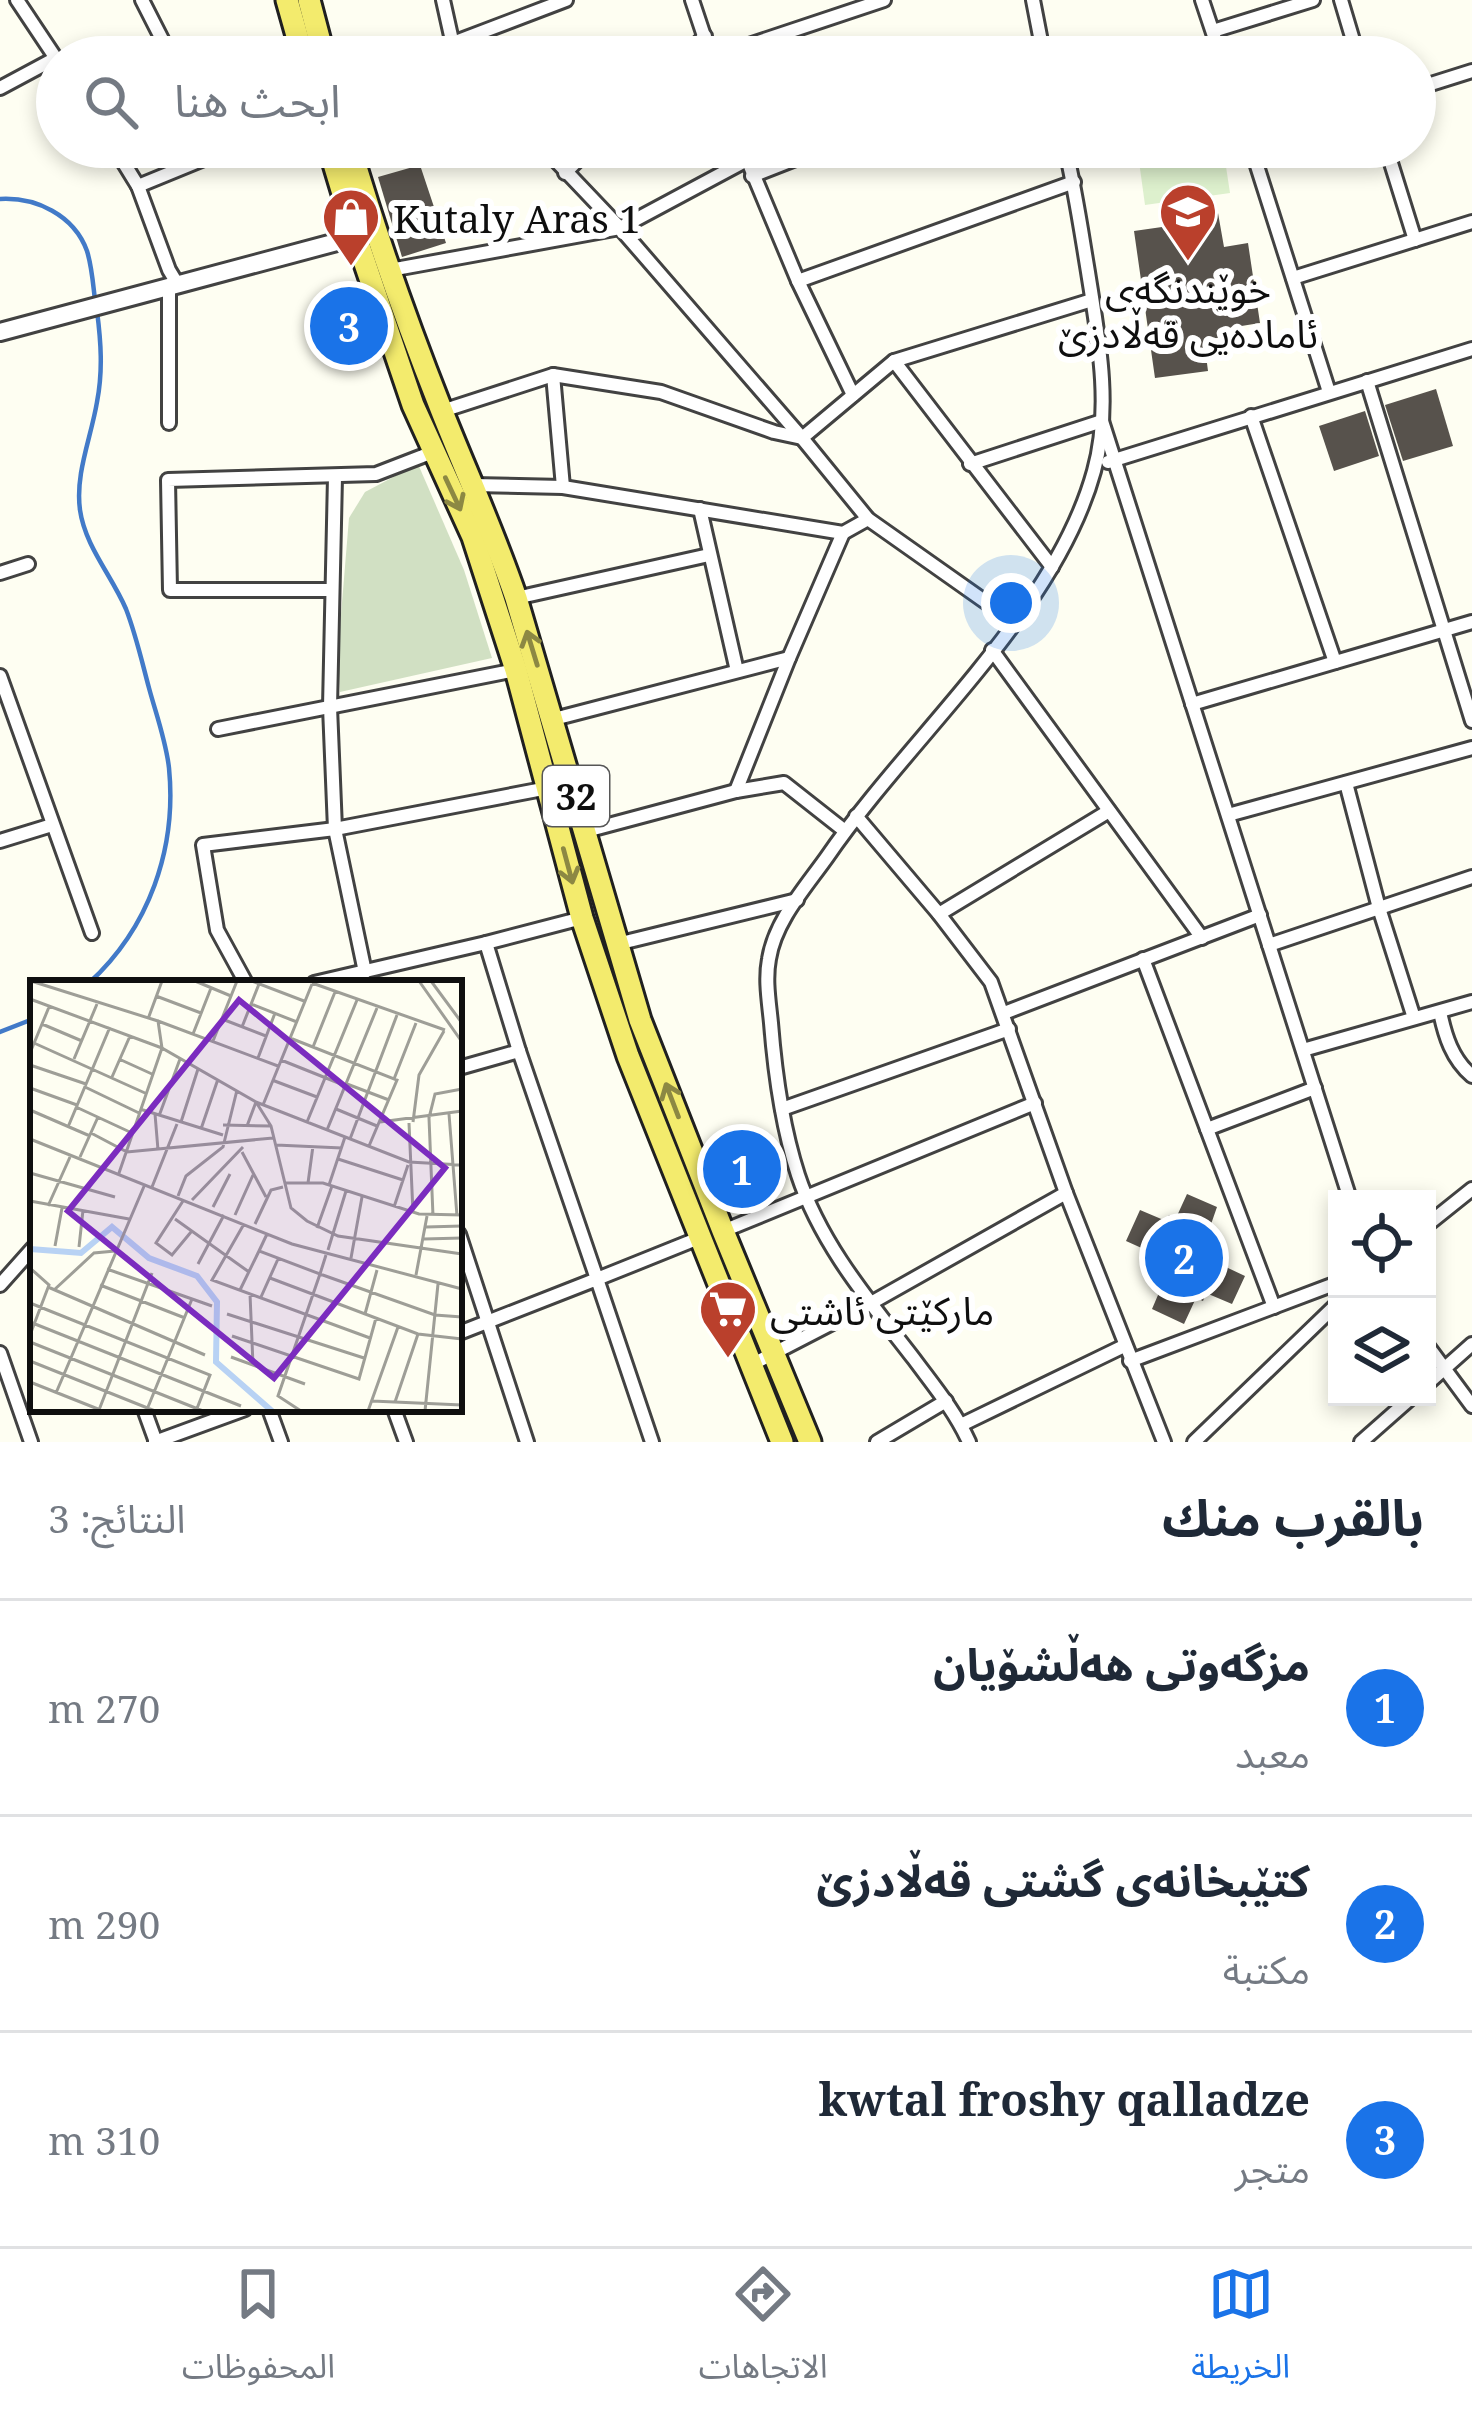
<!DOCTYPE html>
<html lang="ar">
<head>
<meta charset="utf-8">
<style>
	:root { --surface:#fff; --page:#f6f6f7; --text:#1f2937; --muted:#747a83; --line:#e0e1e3; --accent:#1a73e8 }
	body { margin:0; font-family:"Noto Serif","Noto Sans Arabic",serif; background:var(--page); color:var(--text); direction:rtl }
	.controls { position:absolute; right:36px; bottom:36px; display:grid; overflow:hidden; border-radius:0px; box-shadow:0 6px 18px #0003 }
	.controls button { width:108px; height:108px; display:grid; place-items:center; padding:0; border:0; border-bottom:3px solid var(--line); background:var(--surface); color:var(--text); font:60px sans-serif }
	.you { position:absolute; left:1011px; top:603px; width:42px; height:42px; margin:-30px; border:9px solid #fff; border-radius:50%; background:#1a73e8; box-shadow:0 0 0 18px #1a73e833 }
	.badge { display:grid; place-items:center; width:78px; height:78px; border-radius:50%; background:var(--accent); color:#fff; font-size:39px; font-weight:700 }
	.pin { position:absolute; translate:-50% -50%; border:6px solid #fff; box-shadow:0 3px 12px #0006 }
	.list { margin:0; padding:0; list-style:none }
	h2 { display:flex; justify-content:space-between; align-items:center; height:156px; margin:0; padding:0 48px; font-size:51px }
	h2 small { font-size:39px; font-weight:400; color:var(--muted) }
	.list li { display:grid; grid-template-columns:78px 1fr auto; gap:36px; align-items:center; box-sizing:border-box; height:216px; padding:0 48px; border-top:3px solid var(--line) }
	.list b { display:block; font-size:45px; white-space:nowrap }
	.list p { margin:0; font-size:39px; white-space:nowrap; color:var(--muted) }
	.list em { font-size:39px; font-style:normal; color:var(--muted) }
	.icon { flex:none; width:66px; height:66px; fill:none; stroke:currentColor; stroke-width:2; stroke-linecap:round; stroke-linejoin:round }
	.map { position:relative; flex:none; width:1472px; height:1442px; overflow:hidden; direction:ltr }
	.search { position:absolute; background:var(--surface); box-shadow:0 6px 18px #0003; left:36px; right:36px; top:36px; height:132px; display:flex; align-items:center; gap:30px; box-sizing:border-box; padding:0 42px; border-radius:66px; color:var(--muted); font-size:45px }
	.sheet { height:804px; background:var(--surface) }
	nav { display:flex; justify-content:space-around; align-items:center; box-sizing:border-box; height:168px; border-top:3px solid var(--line); background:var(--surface); font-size:33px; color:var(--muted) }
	nav a { display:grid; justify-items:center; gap:6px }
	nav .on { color:var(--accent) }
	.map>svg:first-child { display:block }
</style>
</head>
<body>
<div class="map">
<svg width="1472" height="1442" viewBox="0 0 1472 1442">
	<rect width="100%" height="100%" fill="#fefef2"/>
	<path fill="#d1e0c3" d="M418 464 464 570 492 658 340 692 338 651 349 518 365 492Z"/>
	<path fill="#ddf0cd" d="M1191 147H1223L1230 193 1145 205 1138 154Z"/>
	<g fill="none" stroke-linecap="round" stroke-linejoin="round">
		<g stroke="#427ac8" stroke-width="4.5">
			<path d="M0 199C36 197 74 215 87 251 92 267 93 284 95 300"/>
			<path d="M89 983C149 928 177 849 169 768 166 741 156 714 149 688 142 662 136 635 126 609 112 576 85 546 80 510 75 474 91 438 97 402 103 371 101 342 97 311"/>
			<path d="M0 1032 33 1019"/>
		</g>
	</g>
	<g fill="#57524c">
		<path d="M420 165 446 243 402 257 378 177Z"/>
		<path d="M1218 213 1224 247 1248 243 1260 323 1229 328 1231 336 1204 340 1208 371 1155 378 1134 231 1169 226 1168 221Z"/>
		<path d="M364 308 375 339 324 347 317 317Z"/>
		<path d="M1436 389 1453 446 1403 461 1385 405Z"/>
		<path d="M1365 411 1379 456 1334 471 1319 426Z"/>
		<path d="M1187 1194 1217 1207 1209 1230 1216 1233 1228 1268 1245 1276 1232 1304 1206 1293 1203 1301 1196 1298 1184 1324 1152 1309 1161 1288 1152 1283 1143 1258 1146 1250 1126 1241 1140 1210 1166 1221 1169 1215 1176 1218Z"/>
	</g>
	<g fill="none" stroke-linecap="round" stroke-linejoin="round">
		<g stroke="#424242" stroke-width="18">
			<g id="minor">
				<path d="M17 0 57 60"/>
				<path d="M142 0 171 57"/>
				<path d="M443 0 453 45 464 57"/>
				<path d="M692 0 711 57"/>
				<path d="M1033 0 1044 57"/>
				<path d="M1202 0 1221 57"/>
				<path d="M1341 0 1358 57"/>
				<path d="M1213 31 1313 0"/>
				<path d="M416 57 566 0"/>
				<path d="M684 57 705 36"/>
				<path d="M713 57 884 0"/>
				<path d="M0 88 56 58"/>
				<path d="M1415 89 1472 71"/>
				<path d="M114 147 138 186 169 270 178 285"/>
				<path d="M543 147 620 228 802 438 868 519 1014 622"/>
				<path d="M742 147 798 281 853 395"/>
				<path d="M1251 147 1329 392"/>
				<path d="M1386 147 1415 240"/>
				<path d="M565 173 591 147"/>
				<path d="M752 176 826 147"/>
				<path d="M138 186 221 152 248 147"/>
				<path d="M390 270 620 228 747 160"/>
				<path d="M1293 278 1472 222"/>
				<path d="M798 281 1074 182"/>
				<path d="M894 361 1052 567"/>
				<path d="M553 375 563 487"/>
				<path d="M1367 381 1472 721"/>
				<path d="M442 411 553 375 661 392 774 432 802 438 894 361 1092 300"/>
				<path d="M1251 416 1335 662"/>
				<path d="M169 423V288"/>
				<path d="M1108 462 1472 349"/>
				<path d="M970 464 1102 421 1350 1199"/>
				<path d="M335 477 330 707 335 829 365 972"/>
				<path d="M473 485 563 487 843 533 868 519"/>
				<path d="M700 509 737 671"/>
				<path d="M0 573 28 564"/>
				<path d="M332 590H170L168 480 376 474 433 452"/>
				<path d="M516 598 709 555"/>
				<path d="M992 650 1202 938"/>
				<path d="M0 676 92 933"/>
				<path d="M1192 704 1472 622"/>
				<path d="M554 719 789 658"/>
				<path d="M218 729 516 670"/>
				<path d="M1346 783 1379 908 1414 1018"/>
				<path d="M736 791 789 658 843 533"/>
				<path d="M1228 815 1472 748"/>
				<path d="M856 816 939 914 991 982 1066 1193 1164 1442"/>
				<path d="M586 831 736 791 784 783 845 831"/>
				<path d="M0 841 52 825"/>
				<path d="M939 914 1109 811"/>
				<path d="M582 918 486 943 519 1051 597 1279 699 1238"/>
				<path d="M617 944 797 900"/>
				<path d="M1269 945 1472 877"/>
				<path d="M1143 959 1274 1307"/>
				<path d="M246 983 217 930 203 845 335 829 548 788"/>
				<path d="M314 983 486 943"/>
				<path d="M1440 1012C1445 1036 1452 1059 1472 1076"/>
				<path d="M1004 1013 1260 915"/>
				<path d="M1303 1050 1472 1002"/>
				<path d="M459 1068 519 1051"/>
				<path d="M782 1109 1009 1029"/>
				<path d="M1207 1129 1315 1088"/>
				<path d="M1427 1225 1472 1189"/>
				<path d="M723 1231 1035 1103"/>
				<path d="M459 1234 527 1442"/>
				<path d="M0 1285 33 1248"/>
				<path d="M459 1333 597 1279 652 1442"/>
				<path d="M1427 1345 1472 1406"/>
				<path d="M0 1353 31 1442"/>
				<path d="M1130 1361 1337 1283"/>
				<path d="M751 1365 871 1303 1066 1193"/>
				<path d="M1427 1384 1472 1344"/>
				<path d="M144 1409 156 1442"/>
				<path d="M269 1409 281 1442"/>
				<path d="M394 1409 406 1442"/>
				<path d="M961 1425 1124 1346"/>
				<path d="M155 1442 245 1409"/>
				<path d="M877 1442 946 1401"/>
				<path d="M969 1442C955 1411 934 1386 914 1359 870 1302 821 1245 798 1175 782 1126 775 1074 771 1023 769 1002 765 980 769 959 775 921 805 888 827 857 910 736 1055 613 1094 471 1112 407 1098 336 1088 272 1081 230 1075 188 1065 147"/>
				<path d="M1194 1442 1337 1304"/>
				<path d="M1361 1442 1412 1397"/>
			</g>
		</g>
		<g stroke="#424242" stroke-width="22">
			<path id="tertiary" d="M0 332 363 235"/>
		</g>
		<g stroke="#202020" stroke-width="27">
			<g id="primary">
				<path d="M287 0 303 57"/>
				<path d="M309 0 324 57"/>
				<path d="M329 147 356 237 413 405 473 537 516 670 582 918 628 1056 782 1442"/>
				<path d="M350 147C376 236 407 323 441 409 466 472 494 533 516 598L640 1020 723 1231 810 1442"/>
			</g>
		</g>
		<use href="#minor" stroke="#fff" stroke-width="12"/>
		<use href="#tertiary" stroke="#fff" stroke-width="16"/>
		<use href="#primary" stroke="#f3eb6d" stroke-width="21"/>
	</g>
	<defs><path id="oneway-shaft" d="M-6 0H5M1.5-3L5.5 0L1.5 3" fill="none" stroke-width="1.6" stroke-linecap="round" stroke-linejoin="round" transform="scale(3)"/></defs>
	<g stroke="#8c8843">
		<use href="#oneway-shaft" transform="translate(453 494) rotate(65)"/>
		<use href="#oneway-shaft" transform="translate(532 648) rotate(-107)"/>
		<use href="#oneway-shaft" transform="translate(568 866) rotate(75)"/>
		<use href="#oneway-shaft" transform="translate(672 1100) rotate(-111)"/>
	</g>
	<defs>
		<g id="school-pin" transform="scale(3)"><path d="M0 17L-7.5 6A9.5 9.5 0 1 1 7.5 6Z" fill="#ba402c" stroke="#fff"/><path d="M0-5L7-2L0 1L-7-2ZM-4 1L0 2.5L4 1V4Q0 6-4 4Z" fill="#fff"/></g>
		<g id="shop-pin" transform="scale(3)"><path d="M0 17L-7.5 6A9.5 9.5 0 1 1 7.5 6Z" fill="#ba402c" stroke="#fff"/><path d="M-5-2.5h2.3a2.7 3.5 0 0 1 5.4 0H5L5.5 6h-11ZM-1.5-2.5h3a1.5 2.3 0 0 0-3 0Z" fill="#fff"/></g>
		<g id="supermarket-pin" transform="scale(3)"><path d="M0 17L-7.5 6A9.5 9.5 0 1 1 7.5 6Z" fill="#ba402c" stroke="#fff"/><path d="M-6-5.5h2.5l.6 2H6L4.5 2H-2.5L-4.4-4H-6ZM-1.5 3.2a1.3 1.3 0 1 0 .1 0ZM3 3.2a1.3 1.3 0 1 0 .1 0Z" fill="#fff"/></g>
	</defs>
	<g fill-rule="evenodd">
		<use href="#school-pin" x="1188" y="212"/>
		<use href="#shop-pin" x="351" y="217"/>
		<use href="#supermarket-pin" x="728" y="1309"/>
	</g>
	<g text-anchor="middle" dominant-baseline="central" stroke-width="12" stroke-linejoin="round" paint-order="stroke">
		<rect fill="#fff" stroke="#575757" stroke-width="3" x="543" y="766" width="66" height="60" rx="9"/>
		<g font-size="36" font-weight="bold" fill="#0f0f0f">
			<text x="576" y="796">32</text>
		</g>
		<g font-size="39" fill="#0f0f0f" stroke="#fff" text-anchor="start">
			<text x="393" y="217">Kutaly Aras 1</text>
			<text x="1188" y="287" text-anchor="middle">خوێندنگەی<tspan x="1188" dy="45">ئامادەیی قەڵادزێ</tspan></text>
			<text x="770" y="1309">مارکێتی ئاشتی</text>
		</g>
	</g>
	<g transform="translate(30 980)">
		<rect width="432" height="432" fill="#fefef2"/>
		<path fill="none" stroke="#b8d2f4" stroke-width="6" d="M0 269 51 273 82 247 119 278 167 296 187 322 186 382 242 431"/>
		<path fill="none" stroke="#9e9e97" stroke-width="3" d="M1 1 128 41 132 68 226 122 241 146 261 228 277 241 308 256 432 274M165 1 201 16M222 1 274 21M389 1 432 62M401 1 432 43M282 3 415 50M126 16 171 33M0 19 132 68 89 193M221 24 267 42M118 39 132 1M192 39 236 56M128 41 248 86M12 44 52 61M212 47 229 4M163 54 181 8M260 58 367 100 339 166M183 61 207 1M4 63 115 113M283 67 305 12M0 73 19 27M228 78 245 33M44 79 67 24M89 79 122 94M251 80 316 106M0 85 56 104M82 97 100 56M364 99 386 43M242 100 287 117M317 104 359 120M55 107 109 133M0 108 47 125M233 125 282 4M46 127 102 153M110 129 193 155M306 129 347 146M0 130 60 156M125 134 128 170M419 134 427 236M129 136 150 79M151 142 168 89M277 142 327 20M350 142 432 131M383 142 389 95 414 51M379 143 383 233M193 145 241 146M217 146 226 122 379 182 432 185M38 147 80 47M171 149 188 99M297 150 347 28M61 153 97 172 243 158M0 159 262 264 432 309M320 159 367 35M246 165 312 168M212 172 236 217M50 177 68 137M308 179 373 200M0 193 85 217M254 203H293L389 234 432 235M278 203 283 166M299 205 315 157M122 207 147 144M148 216 156 196 193 167 207 110M162 220 213 167M0 221 99 239M153 221 126 263 142 275 161 252M18 226 40 177M183 227 200 194M364 227 378 185M205 235 223 195M403 236 399 138 405 114 432 109M145 239 219 292M214 244 182 300 340 358M225 244 241 210 253 207M396 247 432 246M287 248 302 206M237 254 229 271 290 294 296 275M394 259 432 258M25 266 32 228M49 267 53 230M298 270 316 211M321 278 332 217M168 284 194 235M0 288 19 305 0 355M77 289 182 326M386 295 397 236M240 298 388 354 432 359M70 305 155 338M18 307 175 375M24 310 64 273 85 271M210 310 229 271M220 314 223 385M231 317 248 279M0 323 180 395 166 431M197 334 334 378M335 334 347 290M0 342 211 426M202 356 329 399 346 338M0 362 173 431M201 377 275 404M0 381 125 431M0 402 73 431M26 413 115 204M342 421 432 425M365 422 388 354M118 427 162 319M69 430 122 293M271 431 248 416 290 294 405 335 432 337M338 431 368 347M395 431 408 304"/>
		<path fill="#7b2cbf" fill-opacity="0.15" stroke="#7b2cbf" stroke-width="6" d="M209 20 415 188 244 398 38 231Z"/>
		<rect width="432" height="432" fill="none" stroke="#0f0f0f" stroke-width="6"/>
	</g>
</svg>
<div class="controls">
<button><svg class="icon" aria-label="locate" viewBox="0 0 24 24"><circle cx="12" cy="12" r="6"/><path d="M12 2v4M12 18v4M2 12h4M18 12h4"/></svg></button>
<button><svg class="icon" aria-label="layers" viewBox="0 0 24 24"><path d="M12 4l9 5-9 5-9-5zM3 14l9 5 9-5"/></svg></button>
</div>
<div class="you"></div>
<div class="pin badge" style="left:742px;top:1169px">1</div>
<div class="pin badge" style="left:1184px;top:1258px">2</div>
<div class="pin badge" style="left:349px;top:326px">3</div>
<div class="search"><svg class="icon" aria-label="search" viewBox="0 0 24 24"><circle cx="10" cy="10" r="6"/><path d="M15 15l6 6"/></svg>ابحث هنا</div>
</div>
<section class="sheet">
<h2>بالقرب منك<small>النتائج: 3</small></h2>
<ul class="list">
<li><span class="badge">1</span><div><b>مزگەوتی ھەڵشۆیان</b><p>معبد</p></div><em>270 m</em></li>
<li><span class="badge">2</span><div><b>کتێبخانەی گشتی قەڵادزێ</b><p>مكتبة</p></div><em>290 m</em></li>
<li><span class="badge">3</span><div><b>kwtal froshy qalladze</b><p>متجر</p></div><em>310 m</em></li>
</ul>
</section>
<nav>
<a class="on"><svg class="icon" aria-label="map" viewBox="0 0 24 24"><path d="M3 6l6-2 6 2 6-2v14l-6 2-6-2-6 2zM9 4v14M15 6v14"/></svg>الخريطة</a>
<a><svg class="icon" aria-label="directions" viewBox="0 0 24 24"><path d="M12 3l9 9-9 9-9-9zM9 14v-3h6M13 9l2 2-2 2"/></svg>الاتجاهات</a>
<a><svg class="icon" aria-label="saved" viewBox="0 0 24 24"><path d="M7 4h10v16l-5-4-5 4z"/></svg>المحفوظات</a>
</nav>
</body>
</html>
